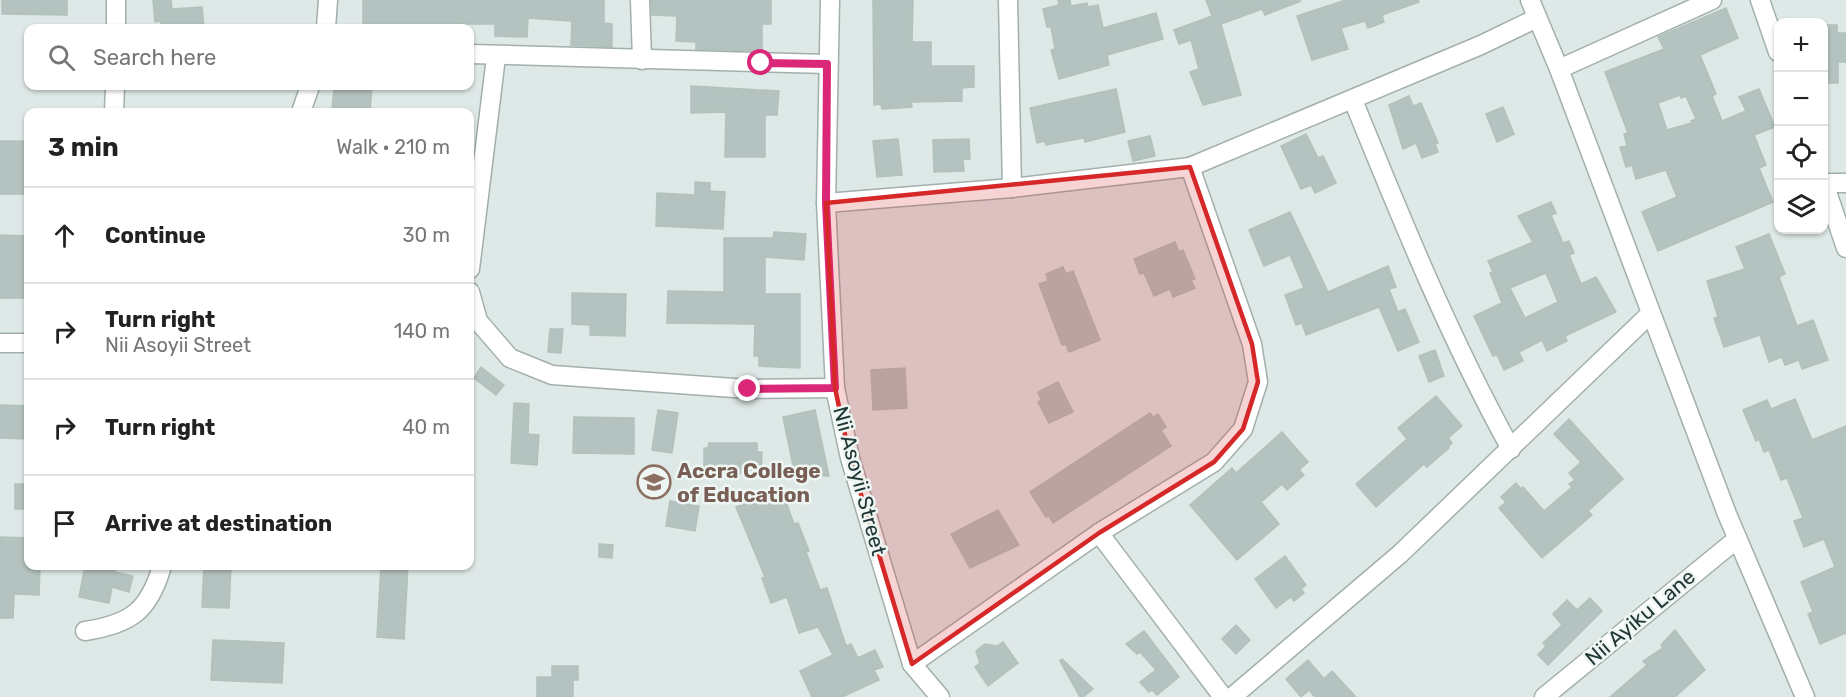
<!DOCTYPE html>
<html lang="en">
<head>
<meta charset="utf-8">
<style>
	:root { --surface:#fff; --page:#f2f2f2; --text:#222; --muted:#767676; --line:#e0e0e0 }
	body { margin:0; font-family:Rubik,sans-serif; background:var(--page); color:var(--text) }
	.controls { position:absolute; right:18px; top:18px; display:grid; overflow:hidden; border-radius:12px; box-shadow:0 2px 4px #0004 }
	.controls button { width:54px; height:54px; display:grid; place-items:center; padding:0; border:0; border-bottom:2px solid var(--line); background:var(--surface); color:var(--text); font:30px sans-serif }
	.stop { position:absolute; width:18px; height:18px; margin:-14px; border:4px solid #db2777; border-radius:50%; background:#fff }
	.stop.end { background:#db2777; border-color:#fff; box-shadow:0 2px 6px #0008 }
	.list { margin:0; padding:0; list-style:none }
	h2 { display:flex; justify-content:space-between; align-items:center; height:78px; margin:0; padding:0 24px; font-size:26px }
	h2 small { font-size:20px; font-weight:400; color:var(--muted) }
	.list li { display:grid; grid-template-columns:39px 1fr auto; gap:18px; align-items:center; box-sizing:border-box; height:96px; padding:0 24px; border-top:2px solid var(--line) }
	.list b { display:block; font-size:22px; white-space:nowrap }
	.list p { margin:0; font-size:20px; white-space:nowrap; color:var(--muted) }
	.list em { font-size:20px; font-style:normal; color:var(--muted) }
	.icon { flex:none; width:33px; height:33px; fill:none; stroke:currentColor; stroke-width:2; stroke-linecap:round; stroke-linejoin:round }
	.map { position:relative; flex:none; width:1846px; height:697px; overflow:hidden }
	.search { position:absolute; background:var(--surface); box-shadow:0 2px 4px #0004; left:24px; top:24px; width:450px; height:66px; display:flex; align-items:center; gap:15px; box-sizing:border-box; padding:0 21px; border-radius:12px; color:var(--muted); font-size:22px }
	.panel { position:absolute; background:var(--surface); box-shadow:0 2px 4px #0004; left:24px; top:108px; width:450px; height:462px; border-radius:12px }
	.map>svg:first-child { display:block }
</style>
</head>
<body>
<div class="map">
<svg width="1846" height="697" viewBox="0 0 1846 697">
	<rect width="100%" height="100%" fill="#dee8e6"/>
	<g fill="#b4c3bf" stroke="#b1c1bd" stroke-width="1.5" fill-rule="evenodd">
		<path d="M2 0H67V15L2 14Z"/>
		<path d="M153 0H171L172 9 202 7 204 28H161V21L155 22Z"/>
		<path d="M363 0H604V23L612 24V47L571 45 572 21 528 18 527 37 495 36V24H462L445 26V28L401 25V28H363Z"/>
		<path d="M651 0H771V24H762V51L696 49V42L676 41 677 16 652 15Z"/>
		<path d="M873 0H913L912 42H931V66H974V87L962 88V101L911 102 912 107 882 109 881 104 874 105Z"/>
		<path d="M1058 0H1070L1071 6 1087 3 1088 7 1098 5 1103 28 1156 13 1163 39 1107 55 1109 65 1059 79 1051 50 1055 49 1051 27H1047L1043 9 1059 5Z"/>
		<path d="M1206 0 1301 1 1265 15 1262 9 1221 24 1241 95 1203 105 1190 72 1199 69 1191 40 1179 44 1174 30 1212 16Z"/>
		<path d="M1346 0H1418L1419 2 1382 15 1384 22 1368 28 1365 21 1341 28 1348 49 1312 60 1297 16Z"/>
		<path d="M1726 8 1738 38 1700 55 1716 94 1712 96 1722 121 1746 111 1739 97 1759 89 1775 127 1754 135 1766 165 1759 168 1773 202 1658 251 1642 212 1677 197 1666 170 1636 179 1632 165 1626 167 1620 147 1627 146 1624 134 1628 133 1605 72 1664 49 1658 37ZM1680 95 1681 98 1686 96 1696 119 1691 121 1692 123 1667 130 1658 103Z"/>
		<path d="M1824 25H1837V33H1846V62H1838V83H1824Z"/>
		<path d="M334 86H372L370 112H332Z"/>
		<path d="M691 86 779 91 777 115H765V157H725L726 112 691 113Z"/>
		<path d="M1116 89 1125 132 1085 142 1084 138 1046 145 1045 141 1037 143 1030 108Z"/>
		<path d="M1409 96 1413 106 1421 103 1438 143 1435 144 1438 152 1422 158 1416 143 1403 149 1389 105Z"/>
		<path d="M1503 107 1514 134 1497 142 1486 114Z"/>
		<path d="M1306 134 1318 158 1323 156 1336 183 1315 193 1311 185 1301 189 1281 146Z"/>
		<path d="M1150 136 1155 156 1133 161 1128 141Z"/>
		<path d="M898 139 902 175 877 177 873 141Z"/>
		<path d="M969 139 970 159H963L964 171 934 172 933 140Z"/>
		<rect x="0" y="141" width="28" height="53"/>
		<path d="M695 182 710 183V191L725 192 723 229 656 226 657 193 695 195Z"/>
		<path d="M1551 202 1556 213 1551 215 1563 243 1569 241 1574 253 1569 255 1581 284 1596 277 1616 312 1565 336 1567 341 1547 351 1542 340 1519 352 1523 361 1504 370 1497 355 1493 356 1474 316 1502 303 1490 273 1493 272 1488 261 1533 242 1518 216ZM1546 273 1558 302 1525 318 1510 288Z"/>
		<path d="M1290 212 1328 292 1388 266 1396 287 1389 289 1398 312 1405 309 1419 342 1398 351 1379 307 1306 335 1302 323 1296 325 1285 295 1304 288 1290 255 1264 266 1249 230Z"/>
		<path d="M774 232 806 234 804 260 765 257V294H800V368L759 366V356H754L755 324 667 323 668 291 724 292V238H773Z"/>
		<path d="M1769 234 1785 274 1779 277 1797 326 1813 320 1828 360 1802 369 1799 360 1785 365 1782 357 1769 362 1760 335 1724 347 1714 318 1718 317 1707 281 1745 269 1736 247Z"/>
		<path d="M0 235 28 236V298H0Z"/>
		<path d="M1175 242 1179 252 1183 250 1195 279 1191 280 1195 288 1173 297 1170 289 1154 296 1144 273 1140 274 1134 259Z"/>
		<path d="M1063 267 1066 274 1073 271 1100 340 1069 352 1066 344 1062 345 1039 284 1048 281 1046 274Z"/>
		<path d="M572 293 626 294 625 336 590 335V325L572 324Z"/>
		<path d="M550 329H563L561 353 548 352Z"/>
		<path d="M1435 350 1444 376 1429 382 1419 356Z"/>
		<path d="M481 367 504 385 496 395 474 378Z"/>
		<path d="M905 368 907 408 873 410 871 370Z"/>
		<path d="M1058 382 1073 412 1049 423 1038 402 1041 400 1038 392Z"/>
		<path d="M1436 396 1462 426 1448 438 1452 443 1448 447 1449 448 1427 467 1424 464 1376 507 1356 484 1407 439 1398 428Z"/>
		<path d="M1795 399 1812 440 1846 426V633L1820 644 1808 614 1813 612 1801 582 1835 567 1824 539 1804 547 1794 521 1803 518 1787 478 1781 480 1769 450 1764 452 1759 439 1756 441 1743 410 1767 400 1771 409Z"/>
		<path d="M514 403 529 404 528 434 539 435 537 465 511 463Z"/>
		<path d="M0 405 28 406V439L0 438Z"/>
		<path d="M658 410 678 413 672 453 652 450Z"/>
		<path d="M815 410 829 476 795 475 783 417Z"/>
		<path d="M1150 413 1153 417 1158 414 1166 427 1161 430 1171 446 1053 523 1049 516 1046 517 1030 492Z"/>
		<path d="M574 417 634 418V454L573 453Z"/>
		<path d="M1569 419 1623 479 1588 511 1592 515 1542 558 1499 508 1506 502 1501 497 1516 483 1521 489 1523 487 1544 511 1572 487 1569 484 1575 480 1569 473 1581 462 1554 434Z"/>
		<path d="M1282 432 1308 462 1299 470 1304 475 1287 490 1282 484 1261 502 1279 524 1237 560 1190 505 1232 468 1236 473Z"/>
		<path d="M709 443H757V452H762L761 474 704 473V448H708Z"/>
		<rect x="15" y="484" width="13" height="25"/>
		<path d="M782 491 794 524 798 523 809 551 806 552 820 590 827 588 846 646 851 644 858 658 875 650 883 667 874 670 879 680 842 697H812L800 671 833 655 818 627 799 633 787 597 771 603 762 578 765 577 736 507Z"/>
		<path d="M670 501 699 506 695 531 666 526Z"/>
		<path d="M998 510 1019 545 970 568 951 534Z"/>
		<path d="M0 537 28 538V566H40L39 595 14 594 13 618H0Z"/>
		<path d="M599 544 613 545 612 558 599 557Z"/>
		<path d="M1285 556 1306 585 1301 589 1304 593 1294 601 1291 597 1276 608 1255 579Z"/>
		<path d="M85 566H116L115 572 133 576 129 592 112 587 109 603 79 597Z"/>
		<path d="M204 566H231L229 608 202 607Z"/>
		<path d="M381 566H408L404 639 377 637Z"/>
		<path d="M1590 598 1602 611 1548 665 1538 655 1546 646 1543 643 1562 625 1553 614 1567 600 1577 610Z"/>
		<path d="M1236 625 1250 640 1236 654 1222 639Z"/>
		<path d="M1675 630 1705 670 1675 697H1610L1647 665 1643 661 1663 648 1661 645Z"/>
		<path d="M1144 631 1179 677 1157 695 1152 690 1149 692 1140 682 1156 670 1140 652 1137 654 1126 644Z"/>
		<path d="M213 640 284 643 282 683 211 680Z"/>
		<path d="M1003 642 1018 663 988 686 975 667 980 663 976 651 985 644 997 646Z"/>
		<path d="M1062 659 1093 689 1083 697H1080L1060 661Z"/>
		<path d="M1308 660 1324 679 1332 671 1356 697H1315L1309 690 1301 697 1286 679Z"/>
		<path d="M552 666H578V680H573V697H537V677H552Z"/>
	</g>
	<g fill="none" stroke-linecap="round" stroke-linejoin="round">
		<g stroke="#a1afad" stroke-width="21">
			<g id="street">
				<path d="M640 0 642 60"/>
				<path d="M830 0 826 203 835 388 850 458 912 664 940 697"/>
				<path d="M1008 0 1012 188"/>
				<path d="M1530 0 1559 69 1727 514 1805 697"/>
				<path d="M116 28V0"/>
				<path d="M326 28 328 0"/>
				<path d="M470 54 827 64"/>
				<path d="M1559 69 1712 0"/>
				<path d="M1353 100C1401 218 1449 337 1511 449"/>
				<path d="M114 112 115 86"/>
				<path d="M301 112 310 86"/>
				<path d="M1824 183H1846"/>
				<path d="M826 203 1012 188 1190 167 1481 45 1537 18"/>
				<path d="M470 269 496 57"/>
				<path d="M470 292 478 321 510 358 552 375 748 389 835 388"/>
				<path d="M0 343H28"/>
				<path d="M1099 533 1223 697"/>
				<path d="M85 631C131 624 149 611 162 566"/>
				<path d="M912 664 1099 533 1214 462 1243 429 1258 382 1252 344 1190 167"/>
				<path d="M1232 697 1400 554 1649 315"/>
				<path d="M1544 697 1737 539"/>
			</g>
		</g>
		<g stroke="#9eb3af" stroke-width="21">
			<g id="secondary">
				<path d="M1760 0 1778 52"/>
				<path d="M1824 183 1846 248"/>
			</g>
		</g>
		<use href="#street" stroke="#fff" stroke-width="18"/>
		<use href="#secondary" stroke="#fff" stroke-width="18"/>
	</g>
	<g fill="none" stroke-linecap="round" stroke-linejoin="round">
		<path stroke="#db2777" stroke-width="8" d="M748 389 835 388 826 203 827 64 761 63"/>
	</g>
	<path fill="#d62828" fill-opacity="0.2" stroke="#d62828" stroke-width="4.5" stroke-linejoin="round" d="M1190 167 1252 344 1258 382 1243 429 1214 462 1099 533 912 664 850 458 835 388 826 203Z"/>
	<defs>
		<g id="university-ring" transform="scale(1.725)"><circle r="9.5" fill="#eef6f3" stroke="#8d6e63" stroke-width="1.5"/><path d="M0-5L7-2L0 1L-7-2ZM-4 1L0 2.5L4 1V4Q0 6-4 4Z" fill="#8d6e63"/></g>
	</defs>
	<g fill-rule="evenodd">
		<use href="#university-ring" x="654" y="482"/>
	</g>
	<g text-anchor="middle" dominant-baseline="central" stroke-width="5" stroke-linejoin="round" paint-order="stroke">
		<g font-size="21" font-weight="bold" fill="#785e54" stroke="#eef6f3" text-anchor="start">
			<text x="677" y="470">Accra College<tspan x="677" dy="24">of Education</tspan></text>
		</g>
		<g font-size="21" fill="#203735" stroke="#eef6f3">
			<text transform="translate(860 481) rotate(75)">Nii Asoyii Street</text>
			<text transform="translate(1640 617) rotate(-40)">Nii Ayiku Lane</text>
		</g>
	</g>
</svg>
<div class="controls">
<button>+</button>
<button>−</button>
<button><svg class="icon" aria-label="locate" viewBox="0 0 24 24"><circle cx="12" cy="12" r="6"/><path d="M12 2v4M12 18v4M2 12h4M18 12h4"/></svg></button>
<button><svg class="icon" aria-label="layers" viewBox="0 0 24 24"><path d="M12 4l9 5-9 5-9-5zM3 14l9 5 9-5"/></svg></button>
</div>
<div class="stop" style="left:761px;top:63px"></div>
<div class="stop end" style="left:748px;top:389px"></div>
<div class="search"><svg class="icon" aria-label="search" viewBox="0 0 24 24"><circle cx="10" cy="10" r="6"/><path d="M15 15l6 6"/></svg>Search here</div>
<section class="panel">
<h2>3 min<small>Walk · 210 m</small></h2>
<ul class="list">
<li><svg class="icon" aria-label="ahead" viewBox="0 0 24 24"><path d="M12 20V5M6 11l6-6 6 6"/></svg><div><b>Continue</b></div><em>30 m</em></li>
<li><svg class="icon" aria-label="right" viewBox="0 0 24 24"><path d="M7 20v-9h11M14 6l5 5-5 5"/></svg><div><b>Turn right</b><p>Nii Asoyii Street</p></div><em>140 m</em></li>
<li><svg class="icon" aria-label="right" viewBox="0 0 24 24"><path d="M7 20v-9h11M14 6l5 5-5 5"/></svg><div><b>Turn right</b></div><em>40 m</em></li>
<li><svg class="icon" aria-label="arrive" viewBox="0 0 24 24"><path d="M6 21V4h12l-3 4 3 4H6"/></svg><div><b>Arrive at destination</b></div></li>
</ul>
</section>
</div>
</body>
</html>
